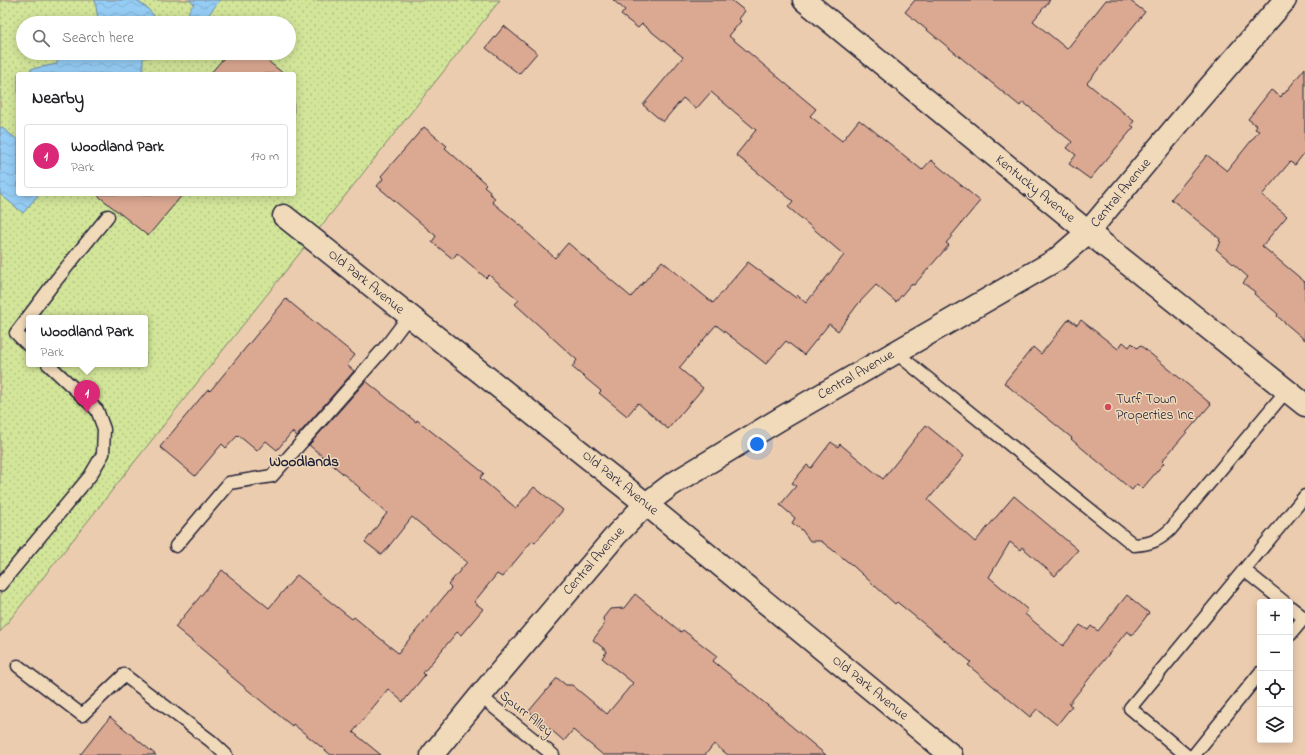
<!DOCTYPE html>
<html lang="en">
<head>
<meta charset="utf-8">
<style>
	:root { --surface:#fff; --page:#f2f2f2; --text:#202124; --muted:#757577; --line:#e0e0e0; --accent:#db2777 }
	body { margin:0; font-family:"Indie Flower",sans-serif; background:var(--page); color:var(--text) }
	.controls { position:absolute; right:12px; bottom:12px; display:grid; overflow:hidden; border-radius:4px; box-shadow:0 2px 10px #0003 }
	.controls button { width:36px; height:36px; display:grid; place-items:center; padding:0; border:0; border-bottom:1px solid var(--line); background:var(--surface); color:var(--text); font:20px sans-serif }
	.you { position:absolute; left:757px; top:444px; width:14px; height:14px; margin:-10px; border:3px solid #fff; border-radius:50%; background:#1a73e8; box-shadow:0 0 0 6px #1a73e833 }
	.badge { display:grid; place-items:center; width:26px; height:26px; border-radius:50%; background:var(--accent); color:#fff; font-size:13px; font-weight:700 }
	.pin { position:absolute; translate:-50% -33px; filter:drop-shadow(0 1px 2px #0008) }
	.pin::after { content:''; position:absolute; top:21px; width:14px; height:12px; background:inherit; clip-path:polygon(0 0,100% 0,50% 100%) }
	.popup { position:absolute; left:26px; top:315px; width:122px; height:52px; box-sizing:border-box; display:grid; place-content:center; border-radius:4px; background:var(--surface); filter:drop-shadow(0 1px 3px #0005); font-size:13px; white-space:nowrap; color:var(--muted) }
	.popup b { font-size:15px; color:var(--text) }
	.popup::after { content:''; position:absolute; left:50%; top:100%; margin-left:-8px; border:8px solid transparent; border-top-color:var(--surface) }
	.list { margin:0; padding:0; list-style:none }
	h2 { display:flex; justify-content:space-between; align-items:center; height:52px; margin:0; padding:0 16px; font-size:17px }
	h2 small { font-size:13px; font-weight:400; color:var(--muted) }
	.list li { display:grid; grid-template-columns:26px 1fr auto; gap:12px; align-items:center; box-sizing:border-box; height:64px; margin:0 8px 8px; padding:0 8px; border:1px solid var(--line); border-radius:4px }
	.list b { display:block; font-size:15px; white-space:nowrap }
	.list p { margin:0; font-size:13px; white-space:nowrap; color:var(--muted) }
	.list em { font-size:13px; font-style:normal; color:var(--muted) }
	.icon { flex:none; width:22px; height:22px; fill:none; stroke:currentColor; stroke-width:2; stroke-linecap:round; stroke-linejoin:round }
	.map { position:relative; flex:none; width:1305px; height:755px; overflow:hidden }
	.search { position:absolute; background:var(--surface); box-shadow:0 2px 10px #0003; left:16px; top:16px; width:280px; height:44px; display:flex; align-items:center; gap:10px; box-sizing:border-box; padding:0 14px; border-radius:22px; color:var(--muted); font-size:15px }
	.panel { position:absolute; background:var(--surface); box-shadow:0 2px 10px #0003; left:16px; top:72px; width:280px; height:124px; border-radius:4px }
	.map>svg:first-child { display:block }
</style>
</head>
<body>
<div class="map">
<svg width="1305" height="755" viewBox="0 0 1305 755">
	<defs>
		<pattern id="grass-dots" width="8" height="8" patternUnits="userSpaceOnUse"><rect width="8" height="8" fill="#d2e599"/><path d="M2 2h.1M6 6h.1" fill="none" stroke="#b4c485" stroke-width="1.8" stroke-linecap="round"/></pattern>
		<pattern id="water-waves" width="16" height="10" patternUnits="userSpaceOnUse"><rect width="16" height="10" fill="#96cdf5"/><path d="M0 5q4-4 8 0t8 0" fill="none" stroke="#81b0d3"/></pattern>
	</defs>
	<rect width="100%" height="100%" fill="#ecccae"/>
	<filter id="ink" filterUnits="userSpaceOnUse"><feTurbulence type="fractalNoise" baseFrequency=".025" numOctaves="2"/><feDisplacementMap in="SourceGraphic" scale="8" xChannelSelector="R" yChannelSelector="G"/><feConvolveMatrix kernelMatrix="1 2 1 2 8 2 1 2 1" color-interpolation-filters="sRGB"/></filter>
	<g filter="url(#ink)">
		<path fill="url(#grass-dots)" stroke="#7a846a" fill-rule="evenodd" d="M0 0H500L0 632ZM23 23H289V53H23ZM18 74H294V194H18ZM29 318H145V364H29Z"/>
		<g fill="url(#water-waves)" stroke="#6889ab">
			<path d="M95 0H136L147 8 161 23H81L98 20Z"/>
			<path d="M189 0H220L203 22 188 12 194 4Z"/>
			<path d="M58 53H173V54L143 58V74H32L31 69 57 64Z"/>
			<path d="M1 127 18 140V194H39L23 213 0 194V129Z"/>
		</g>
		<g fill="#dba891" stroke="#22223b">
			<path d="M613 0H731L745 11 739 19 741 21 729 36 816 109 810 116 842 141 859 120 863 123V122L922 170 931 160 980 201 951 236H952L946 243 949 245 914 285 911 284 896 302 876 285 858 304 838 331 829 324 804 355 786 341 766 364 716 325 679 368 703 388 668 429 638 403 627 416 599 393 601 391 572 367 577 360 515 304 519 300 489 275 486 278 457 253 453 259 432 242 436 236 377 186 383 179 381 176 424 127 447 146 445 148 486 184 484 186 490 191 489 193 495 198 492 202 525 229 524 230 555 258 568 243 631 297 662 261 713 303 748 262 796 298 797 295 806 303 844 255 788 207 793 201 736 155 756 130 711 92 696 109 683 98 663 122 643 105 683 57 642 24 638 28 621 15 625 10Z"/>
			<path d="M915 0H1050L1033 21 1067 49 1106 0H1129L1145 12 1087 83 1134 121 1131 125 1134 127 1090 179 1069 164 1076 155 1067 148 1072 142 1023 102 1020 106 905 12Z"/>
			<path d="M504 26 537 53 519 74 486 48Z"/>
			<path d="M228 53H258L284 74H210Z"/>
			<path d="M1305 68V152L1295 165 1290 162 1262 195 1287 216 1262 246 1305 282V340L1277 316 1278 314 1254 294 1255 292 1243 283 1248 277 1216 249 1221 242 1219 241 1220 239 1171 199 1207 155 1227 171 1259 131 1255 129 1257 126 1248 119 1271 90 1281 97 1283 93 1284 94Z"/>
			<path d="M96 194H183L148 236Z"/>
			<path d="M286 299 355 355 347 365 354 371 297 436 292 432 277 450 266 441 257 451 238 435 226 448 222 444 195 476 160 447 208 389 210 391Z"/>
			<path d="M1069 319 1077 325 1081 320 1118 349 1123 342 1129 347 1132 343 1137 348 1140 345 1211 404 1162 461 1164 463 1142 489 1137 484 1132 490 1071 439 1072 438 1004 383 1033 347 1041 354Z"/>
			<path d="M366 381 416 422 417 420 484 473 480 478 516 508 534 487 563 510 535 543 532 541 502 577 497 574 474 602 483 609 461 635 457 632 423 673 425 675 403 702 388 689 353 732 381 755H331L293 724 292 726 249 691 226 672 227 670 175 627 222 570 269 608 297 575 352 619 354 617 398 653 451 588 448 585 467 562 412 517 382 555 365 542 387 513 359 489 360 488 309 445Z"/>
			<path d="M926 425 964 456 928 500 975 542 1014 496 1078 550 1055 576 1022 547 1020 550 1010 542 989 577 1028 610 1025 614 1063 646 1080 625 1088 630 1091 626 1098 631 1127 595 1149 613 1132 635 1127 631 1069 704 1072 706 1057 725 1037 709 1030 717 968 665 971 662 897 602 895 604 852 565 821 541H810L802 530 792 523 795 518 780 505 796 486 792 483 807 465 811 468 831 442 838 447 840 444 883 479Z"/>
			<path d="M635 594 681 632 683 630 717 656 713 661 783 718V719L826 755H728L714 744 705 755H603L573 730 564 741 529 711 557 678 566 685H572L607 714 633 683 602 658 607 651 593 640 604 625 603 618 610 609 624 608Z"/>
			<path d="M110 717 156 755H80Z"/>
		</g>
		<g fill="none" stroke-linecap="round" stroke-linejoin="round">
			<g stroke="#22223b" stroke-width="15">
				<g id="service">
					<path d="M29 346 16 333 53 284 108 216"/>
					<path d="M895 352 1134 545C1150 544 1158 541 1170 530L1287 390"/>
					<path d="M176 546 229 483 272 476 387 345 409 316"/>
					<path d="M1244 570 1284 602"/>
					<path d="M0 585 90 476 103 454 104 429 97 410 48 364"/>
					<path d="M1290 607 1304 618 1290 635"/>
					<path d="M18 666 82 715 124 675 211 741 226 755"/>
					<path d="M480 696 553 755"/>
					<path d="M1186 755 1130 708 1305 496"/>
					<path d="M1194 755 1260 673"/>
				</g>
			</g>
			<g stroke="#22223b" stroke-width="25">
				<g id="minor">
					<path d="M804 0 1088 232 1305 405"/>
					<path d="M284 216 646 504 951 755"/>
					<path d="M432 755 480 696 617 534 646 504 671 485 785 416 1056 260 1088 232 1194 105 1285 0"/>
				</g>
			</g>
			<use href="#service" stroke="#f1dab9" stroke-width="12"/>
			<use href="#minor" stroke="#f1dab9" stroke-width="22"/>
		</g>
	</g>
	<circle fill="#d1495b" stroke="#f1dab9" stroke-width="1.5" cx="1108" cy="407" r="4"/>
	<g text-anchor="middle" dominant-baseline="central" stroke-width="3" stroke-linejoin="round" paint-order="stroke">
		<g font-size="14" fill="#22223b" stroke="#f1dab9">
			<text transform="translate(1035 189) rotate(39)">Kentucky Avenue</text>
			<text transform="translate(1121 193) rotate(-50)">Central Avenue</text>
			<text transform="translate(366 282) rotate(39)">Old Park Avenue</text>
			<text transform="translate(856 375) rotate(-30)">Central Avenue</text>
			<text transform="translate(620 483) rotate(39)">Old Park Avenue</text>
			<text transform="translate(594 561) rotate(-49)">Central Avenue</text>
			<text transform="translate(870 688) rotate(39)">Old Park Avenue</text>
			<text transform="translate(526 714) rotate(39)">Spurr Alley</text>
		</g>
		<g font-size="14" fill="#22223b" stroke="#f1dab9" text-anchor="start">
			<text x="1116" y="399">Turf Town<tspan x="1116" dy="16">Properties Inc</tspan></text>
		</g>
		<g font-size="15" font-weight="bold" fill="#22223b" stroke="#f1dab9">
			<text x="304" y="462">Woodlands</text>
		</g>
	</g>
</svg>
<div class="controls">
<button>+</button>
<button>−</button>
<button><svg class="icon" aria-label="locate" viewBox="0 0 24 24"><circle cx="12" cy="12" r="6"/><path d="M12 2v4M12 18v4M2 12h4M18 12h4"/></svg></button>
<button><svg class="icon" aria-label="layers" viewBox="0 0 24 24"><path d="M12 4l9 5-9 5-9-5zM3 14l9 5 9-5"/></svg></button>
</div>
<div class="you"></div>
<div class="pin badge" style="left:87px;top:413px">1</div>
<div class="popup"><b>Woodland Park</b>Park</div>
<div class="search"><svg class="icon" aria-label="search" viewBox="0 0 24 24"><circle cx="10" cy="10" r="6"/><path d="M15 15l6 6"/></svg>Search here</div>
<section class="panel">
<h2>Nearby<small></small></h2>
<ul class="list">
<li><span class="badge">1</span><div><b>Woodland Park</b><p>Park</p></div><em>170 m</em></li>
</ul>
</section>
</div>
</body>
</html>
